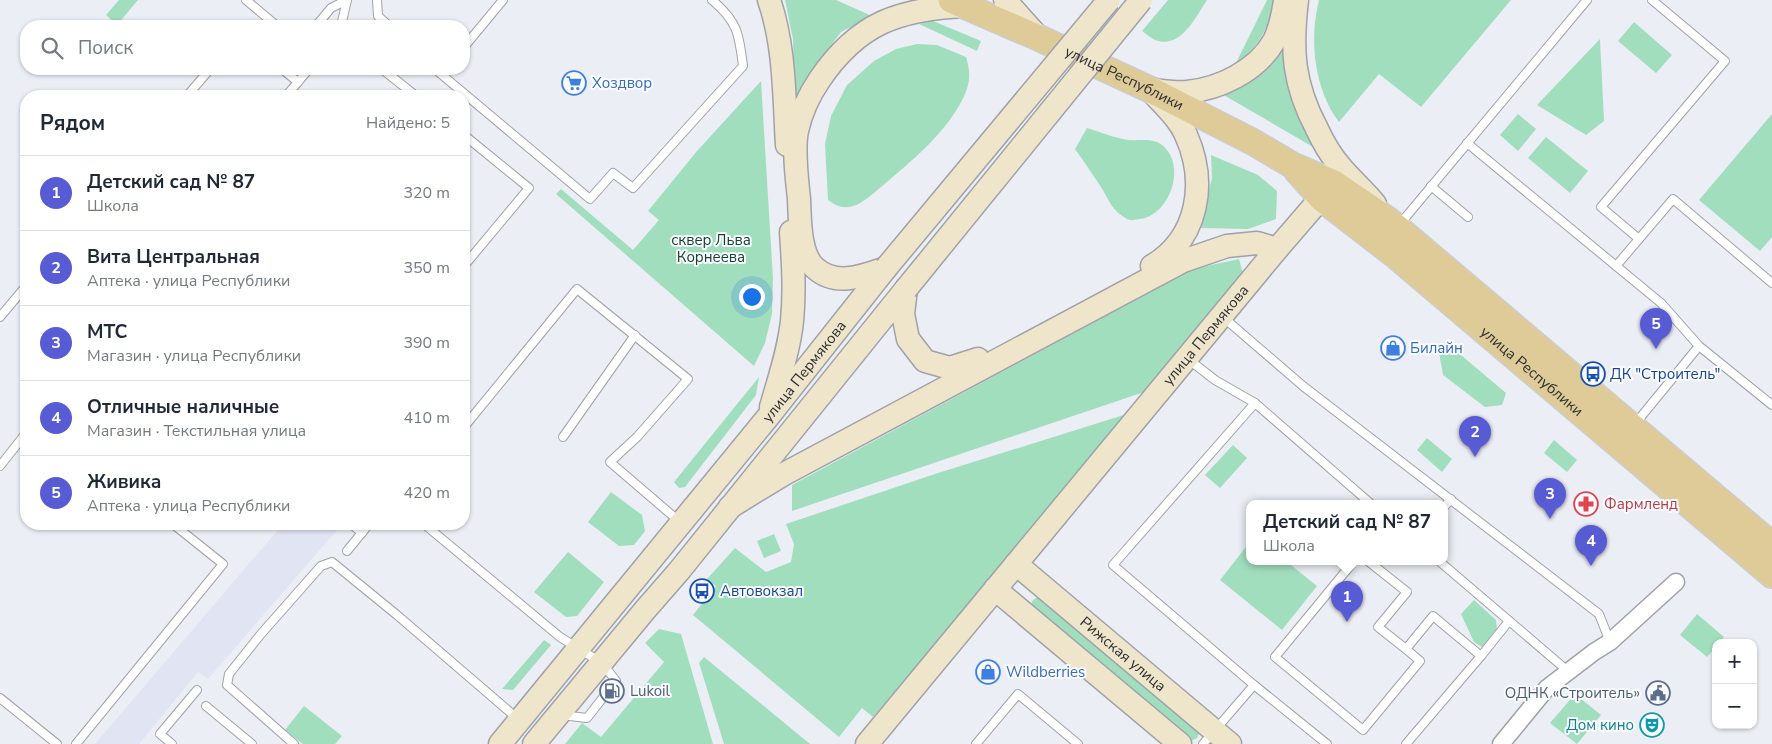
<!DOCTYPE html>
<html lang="ru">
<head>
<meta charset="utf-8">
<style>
	:root { --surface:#fff; --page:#f6f6f7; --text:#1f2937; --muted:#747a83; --line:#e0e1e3; --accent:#585cd4 }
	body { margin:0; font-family:"Nunito Sans",sans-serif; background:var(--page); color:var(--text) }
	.controls { position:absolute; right:15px; bottom:15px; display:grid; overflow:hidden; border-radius:10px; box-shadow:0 1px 4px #0004 }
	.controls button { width:45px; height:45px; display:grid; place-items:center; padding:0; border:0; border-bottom:1px solid var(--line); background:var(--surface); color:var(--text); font:25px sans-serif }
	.you { position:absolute; left:751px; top:296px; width:18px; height:18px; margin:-12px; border:4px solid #fff; border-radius:50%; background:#1a73e8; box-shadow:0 0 0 8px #1a73e833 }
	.badge { display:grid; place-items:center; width:32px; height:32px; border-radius:50%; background:var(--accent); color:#fff; font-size:16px; font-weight:700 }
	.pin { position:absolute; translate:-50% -41px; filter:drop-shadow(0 1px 2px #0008) }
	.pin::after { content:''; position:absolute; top:26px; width:18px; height:15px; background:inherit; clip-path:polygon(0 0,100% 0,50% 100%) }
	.popup { position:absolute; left:1246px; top:500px; width:202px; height:65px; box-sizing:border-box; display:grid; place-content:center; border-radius:10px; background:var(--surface); filter:drop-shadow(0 1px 4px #0005); font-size:16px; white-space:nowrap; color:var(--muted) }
	.popup b { font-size:19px; color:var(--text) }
	.popup::after { content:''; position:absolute; left:50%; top:100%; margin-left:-10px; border:10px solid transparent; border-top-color:var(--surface) }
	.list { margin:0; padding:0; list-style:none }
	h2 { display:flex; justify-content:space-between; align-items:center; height:65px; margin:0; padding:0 20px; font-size:21px }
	h2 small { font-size:16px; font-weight:400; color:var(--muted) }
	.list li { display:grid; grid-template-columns:32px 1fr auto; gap:15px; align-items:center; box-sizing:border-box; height:75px; padding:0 20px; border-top:1px solid var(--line) }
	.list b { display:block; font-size:19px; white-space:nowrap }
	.list p { margin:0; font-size:16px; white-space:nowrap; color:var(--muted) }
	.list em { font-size:16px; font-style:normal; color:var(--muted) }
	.icon { flex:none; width:28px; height:28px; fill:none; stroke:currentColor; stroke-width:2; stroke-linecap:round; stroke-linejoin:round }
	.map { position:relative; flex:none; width:1772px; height:744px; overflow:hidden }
	.search { position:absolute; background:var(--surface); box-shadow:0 1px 4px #0004; left:20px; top:20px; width:450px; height:55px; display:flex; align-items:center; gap:12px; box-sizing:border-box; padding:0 18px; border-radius:20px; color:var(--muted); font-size:19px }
	.panel { position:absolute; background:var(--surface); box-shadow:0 1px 4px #0004; left:20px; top:90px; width:450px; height:440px; border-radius:20px }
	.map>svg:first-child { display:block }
</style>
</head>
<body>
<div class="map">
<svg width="1772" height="744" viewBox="0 0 1772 744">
	<rect width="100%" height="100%" fill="#eceef5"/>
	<path fill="#e0e4f3" d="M283 524H331L337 530 208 679 198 672 139 744H95Z"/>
	<g fill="#a1debe">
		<path d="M119 0H138L117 25 106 15Z"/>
		<path d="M785 0H836L872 16 841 32 823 56 795 106 793 39Z"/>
		<path d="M1168 0H1207C1196 16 1181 50 1155 40 1151 38 1146 34 1142 31Z"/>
		<path d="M1267 0H1275C1266 31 1262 43 1236 63Z"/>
		<path d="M1319 0H1511L1421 107 1379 74 1339 122C1314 89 1309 39 1319 0Z"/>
		<path d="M933 21 981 41 977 51 919 24Z"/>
		<path d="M1634 22 1672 55 1656 73 1618 41Z"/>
		<path d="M1600 39 1604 121 1586 135 1537 105Z"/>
		<path d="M917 44 937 45 966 57C970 70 971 80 965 94 949 130 916 157 887 182 878 189 864 203 853 206 843 209 836 206 828 200L825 144 831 116 847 85 874 61 896 49Z"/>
		<path d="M1283 48C1285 89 1295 112 1313 147L1222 94 1270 63Z"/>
		<path d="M761 81 773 279 772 314 765 343 754 366 556 194 561 189 633 250 659 220 648 211 697 151Z"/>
		<path d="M1518 114 1536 129 1518 151 1500 135Z"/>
		<path d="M1772 114V237L1760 251 1699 200Z"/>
		<path d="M1087 128C1100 132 1115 138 1128 140 1142 141 1157 136 1167 150 1185 173 1167 217 1139 219 1134 220 1131 221 1127 219 1112 211 1109 200 1101 187 1092 174 1084 161 1075 149Z"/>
		<path d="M1546 137 1588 171 1570 193 1528 158Z"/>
		<path d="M1211 155 1258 175 1277 191 1276 219 1248 229 1200 228 1212 178Z"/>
		<path d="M1239 259 1243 273 1147 391 792 511V485L1193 269Z"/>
		<path d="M1449 345 1506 393 1502 405 1485 407 1443 375 1439 352Z"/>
		<path d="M759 377 756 395 685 487 679 488 674 482Z"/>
		<path d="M1130 413 873 717 862 708 839 737 693 615 716 586 707 579 735 548 766 572 791 562 794 544 786 524 938 473Z"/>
		<path d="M1427 438 1452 459 1442 472 1417 450Z"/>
		<path d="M1554 440 1577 460 1567 472 1544 453Z"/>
		<path d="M1233 445 1247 458 1220 488 1205 475Z"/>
		<path d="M611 492 642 515 645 531 634 545 619 546 588 522Z"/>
		<path d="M774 534 781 551 764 558 757 541Z"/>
		<path d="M1249 543 1250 561H1286L1317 586 1282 630 1220 580Z"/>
		<path d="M568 552 604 582 577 616 566 617 534 592Z"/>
		<path d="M1039 596 1200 731 1197 738 1191 741 1030 606 1033 600Z"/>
		<path d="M1474 600 1496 620 1497 630 1482 647 1474 642 1461 614Z"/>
		<path d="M1697 614 1724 637 1719 643H1716V647L1707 657 1680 635Z"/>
		<path d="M659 629 681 634 713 744H565L582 723 601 737 664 662 645 643Z"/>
		<path d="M544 640 551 645 513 690 502 689Z"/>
		<path d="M704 657 810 744H724L699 663Z"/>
		<path d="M1575 694 1601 715 1577 744 1550 723Z"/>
		<path d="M304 706 342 736 335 744H303L285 730Z"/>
	</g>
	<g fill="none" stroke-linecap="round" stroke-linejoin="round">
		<g stroke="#a0a2a9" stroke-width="10">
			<g id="lane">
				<path d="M246 0 277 26"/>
				<path d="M377 0 378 16 389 26"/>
				<path d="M316 26 331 8 347 0"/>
				<path d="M341 26 347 0"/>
				<path d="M464 47 503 0"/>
				<path d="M282 69 298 82"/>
				<path d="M382 69 416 96"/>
				<path d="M435 69 590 199 613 173 633 188 743 66C739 34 738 22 712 0"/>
				<path d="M187 96 210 69"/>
				<path d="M286 96 309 69"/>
				<path d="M464 135 529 188 464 266"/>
				<path d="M1467 143 1661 303 1699 346 1772 405"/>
				<path d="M1431 186 1468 217"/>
				<path d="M1400 224 1587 0"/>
				<path d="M1639 239 1601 207 1725 61 1652 0"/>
				<path d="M1616 266 1673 199 1772 283"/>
				<path d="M0 317 26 286"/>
				<path d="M1224 318 1303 386 1599 614 1610 642"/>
				<path d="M1188 359 1215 380 1255 403 1370 503"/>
				<path d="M1255 403 1113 565 1254 685 1327 744"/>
				<path d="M1635 424 1699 346"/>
				<path d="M464 427 577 289 688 379 637 437 610 462 680 522"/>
				<path d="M563 437 635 335"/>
				<path d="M0 466 26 433"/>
				<path d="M1444 507 1451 499"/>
				<path d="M351 524 362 533"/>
				<path d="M424 524 560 637 602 663 616 681 587 718 561 715"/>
				<path d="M347 551 369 524"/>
				<path d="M1354 561 1275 657 1363 730 1420 661 1406 649 1433 616 1481 656 1509 621"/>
				<path d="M1368 561 1407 592 1378 627 1406 649"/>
				<path d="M1439 561 1569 672"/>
				<path d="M0 698 57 744"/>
				<path d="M206 706 252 744"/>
				<path d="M76 744 223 564 173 524"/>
				<path d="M172 744 160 734 197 690"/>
				<path d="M294 744 227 685 229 674 261 634 321 566 332 562 397 615 518 719"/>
				<path d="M976 744 1018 694 1078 744"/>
				<path d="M1203 744 1254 685"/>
				<path d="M1406 744 1481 656"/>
			</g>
		</g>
		<g stroke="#a0a2a9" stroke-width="19">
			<path id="street" d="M1501 744 1547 688 1594 652 1610 642 1676 582"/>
		</g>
		<g stroke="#a0a2a9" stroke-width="25">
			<g id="secondary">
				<path d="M769 0C785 46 784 97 787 145"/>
				<path d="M1005 0 1039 38"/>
				<path d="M1297 0C1291 50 1293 84 1317 129 1323 142 1330 154 1339 165 1350 179 1364 190 1375 204"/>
				<path d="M1153 90C1164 91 1176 93 1187 92 1219 89 1257 71 1274 41 1280 29 1283 14 1285 1"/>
				<path d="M1152 266C1199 238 1207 182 1186 135 1179 119 1165 106 1153 93"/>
				<path d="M886 268C863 276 836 287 815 268 799 254 800 219 799 199 797 179 793 150 797 131 801 112 809 95 820 79 858 23 899 9 965 6"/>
				<path d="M906 289 903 314 908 339 925 361 950 368 978 359"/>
				<path d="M771 407C779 379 789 350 792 321 795 291 793 261 791 232"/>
				<path d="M730 507 784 474 1183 261 1227 246 1257 243 1277 249"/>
				<path id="s1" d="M1016 564 1230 744"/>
				<path d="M995 589 1180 744"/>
				<path id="s2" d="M500 744 768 417 886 268"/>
				<path d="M534 744 645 610 679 571 906 289"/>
				<path id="s3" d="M867 744 1277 249 1321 198"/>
			</g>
		</g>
		<g stroke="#cdcdce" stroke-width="28">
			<g id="primary">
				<path id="s4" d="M951 0 1039 38 1151 90 1253 142 1292 165 1334 183 1387 219 1772 545"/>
				<path id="s5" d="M1297 171 1321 198 1396 256 1772 575"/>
			</g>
		</g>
		<use href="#lane" stroke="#fff" stroke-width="8"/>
		<use href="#street" stroke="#fff" stroke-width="16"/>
		<use href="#secondary" stroke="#eee5cb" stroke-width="22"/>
		<use href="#primary" stroke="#decb97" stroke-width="25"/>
		<g stroke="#a0a2a9" stroke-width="25" stroke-linecap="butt">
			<g id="secondary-bridge">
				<path d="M886 268 1109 0"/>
				<path d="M906 289 1141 0"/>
			</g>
		</g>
		<use href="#secondary-bridge" stroke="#eee5cb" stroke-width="22"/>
	</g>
	<defs>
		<g id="supermarket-ring" transform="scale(1.25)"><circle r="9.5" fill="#fafbfe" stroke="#3f7fe0" stroke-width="1.5"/><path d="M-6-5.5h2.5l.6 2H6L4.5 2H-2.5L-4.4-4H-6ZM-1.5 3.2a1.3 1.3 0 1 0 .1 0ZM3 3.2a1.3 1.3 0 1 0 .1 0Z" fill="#3f7fe0"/></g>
		<g id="shop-ring" transform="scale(1.25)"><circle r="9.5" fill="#fafbfe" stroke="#3f7fe0" stroke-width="1.5"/><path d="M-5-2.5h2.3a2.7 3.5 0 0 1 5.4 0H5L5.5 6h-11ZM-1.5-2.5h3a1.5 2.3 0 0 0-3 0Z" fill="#3f7fe0"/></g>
		<g id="bus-ring" transform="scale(1.25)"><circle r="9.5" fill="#fafbfe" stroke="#1a4fb4" stroke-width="1.5"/><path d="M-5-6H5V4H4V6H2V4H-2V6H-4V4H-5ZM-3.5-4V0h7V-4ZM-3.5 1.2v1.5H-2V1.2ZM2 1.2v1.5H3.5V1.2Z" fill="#1a4fb4"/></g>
		<g id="pharmacy-ring" transform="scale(1.25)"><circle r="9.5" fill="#fafbfe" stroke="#e0444e" stroke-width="1.5"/><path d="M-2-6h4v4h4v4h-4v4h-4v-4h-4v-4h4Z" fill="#e0444e"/></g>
		<g id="fuel-ring" transform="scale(1.25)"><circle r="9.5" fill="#fafbfe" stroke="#5c6f8a" stroke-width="1.5"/><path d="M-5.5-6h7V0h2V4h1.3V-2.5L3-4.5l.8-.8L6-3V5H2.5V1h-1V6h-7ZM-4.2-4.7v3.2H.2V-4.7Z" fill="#5c6f8a"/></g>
		<g id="civic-ring" transform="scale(1.25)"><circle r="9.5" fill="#fafbfe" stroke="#5c6f8a" stroke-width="1.5"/><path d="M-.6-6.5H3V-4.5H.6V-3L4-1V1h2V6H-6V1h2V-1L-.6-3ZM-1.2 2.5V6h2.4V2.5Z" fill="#5c6f8a"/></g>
		<g id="theatre-ring" transform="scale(1.25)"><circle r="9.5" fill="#fafbfe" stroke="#0f9aa8" stroke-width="1.5"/><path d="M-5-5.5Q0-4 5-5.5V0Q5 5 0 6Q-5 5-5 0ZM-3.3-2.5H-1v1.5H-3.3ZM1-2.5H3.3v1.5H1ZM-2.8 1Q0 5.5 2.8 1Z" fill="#0f9aa8"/></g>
	</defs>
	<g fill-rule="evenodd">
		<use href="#supermarket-ring" x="574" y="83"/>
		<use href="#shop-ring" x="1393" y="348"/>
		<use href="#bus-ring" x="1593" y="374"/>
		<use href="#pharmacy-ring" x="1586" y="504"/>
		<use href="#bus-ring" x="702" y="591"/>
		<use href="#shop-ring" x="988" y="672"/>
		<use href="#fuel-ring" x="612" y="691"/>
		<use href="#civic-ring" x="1658" y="693"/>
		<use href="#theatre-ring" x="1652" y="725"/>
	</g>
	<g text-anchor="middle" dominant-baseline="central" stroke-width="4" stroke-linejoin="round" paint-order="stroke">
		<g font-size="15" fill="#2d2e31" stroke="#fafbfe">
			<text stroke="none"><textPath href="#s4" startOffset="190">улица Республики</textPath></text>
			<text stroke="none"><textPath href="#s3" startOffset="531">улица Пермякова</textPath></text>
			<text stroke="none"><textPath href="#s2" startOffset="481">улица Пермякова</textPath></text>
			<text stroke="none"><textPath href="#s5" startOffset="309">улица Республики</textPath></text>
			<text stroke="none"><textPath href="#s1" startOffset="140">Рижская улица</textPath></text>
		</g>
		<g font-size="15" fill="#366cbe" stroke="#fafbfe" text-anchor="start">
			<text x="592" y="83">Хоздвор</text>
			<text x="1410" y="348">Билайн</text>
			<text x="1006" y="672">Wildberries</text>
		</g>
		<g font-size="15" fill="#184530" stroke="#fafbfe">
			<text x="711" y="240">сквер Льва<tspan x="711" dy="17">Корнеева</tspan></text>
		</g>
		<g font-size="15" fill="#164399" stroke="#fafbfe" text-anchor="start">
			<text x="1610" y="374">ДК "Строитель"</text>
			<text x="720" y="591">Автовокзал</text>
		</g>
		<g font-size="15" fill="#be3a42" stroke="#fafbfe" text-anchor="start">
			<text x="1604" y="504">Фармленд</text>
		</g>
		<g font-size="15" fill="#4e5e75" stroke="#fafbfe" text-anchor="start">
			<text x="630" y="691">Lukoil</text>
			<text x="1640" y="693" text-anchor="end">ОДНК «Строитель»</text>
		</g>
		<g font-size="15" fill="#0d838f" stroke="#fafbfe" text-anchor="end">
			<text x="1634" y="725">Дом кино</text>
		</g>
	</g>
</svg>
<div class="controls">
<button>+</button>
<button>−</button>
</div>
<div class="you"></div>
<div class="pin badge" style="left:1347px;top:622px">1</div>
<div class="popup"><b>Детский сад № 87</b>Школа</div>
<div class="pin badge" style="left:1475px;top:457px">2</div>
<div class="pin badge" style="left:1550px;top:519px">3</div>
<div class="pin badge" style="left:1591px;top:566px">4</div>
<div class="pin badge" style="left:1656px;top:349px">5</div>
<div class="search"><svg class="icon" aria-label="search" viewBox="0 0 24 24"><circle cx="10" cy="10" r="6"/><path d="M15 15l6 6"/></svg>Поиск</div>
<section class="panel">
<h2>Рядом<small>Найдено: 5</small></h2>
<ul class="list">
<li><span class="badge">1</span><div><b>Детский сад № 87</b><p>Школа</p></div><em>320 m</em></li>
<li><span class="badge">2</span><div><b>Вита Центральная</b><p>Аптека · улица Республики</p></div><em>350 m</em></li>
<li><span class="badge">3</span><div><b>МТС</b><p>Магазин · улица Республики</p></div><em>390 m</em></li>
<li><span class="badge">4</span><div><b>Отличные наличные</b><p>Магазин · Текстильная улица</p></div><em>410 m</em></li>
<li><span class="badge">5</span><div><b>Живика</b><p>Аптека · улица Республики</p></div><em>420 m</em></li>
</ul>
</section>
</div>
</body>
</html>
